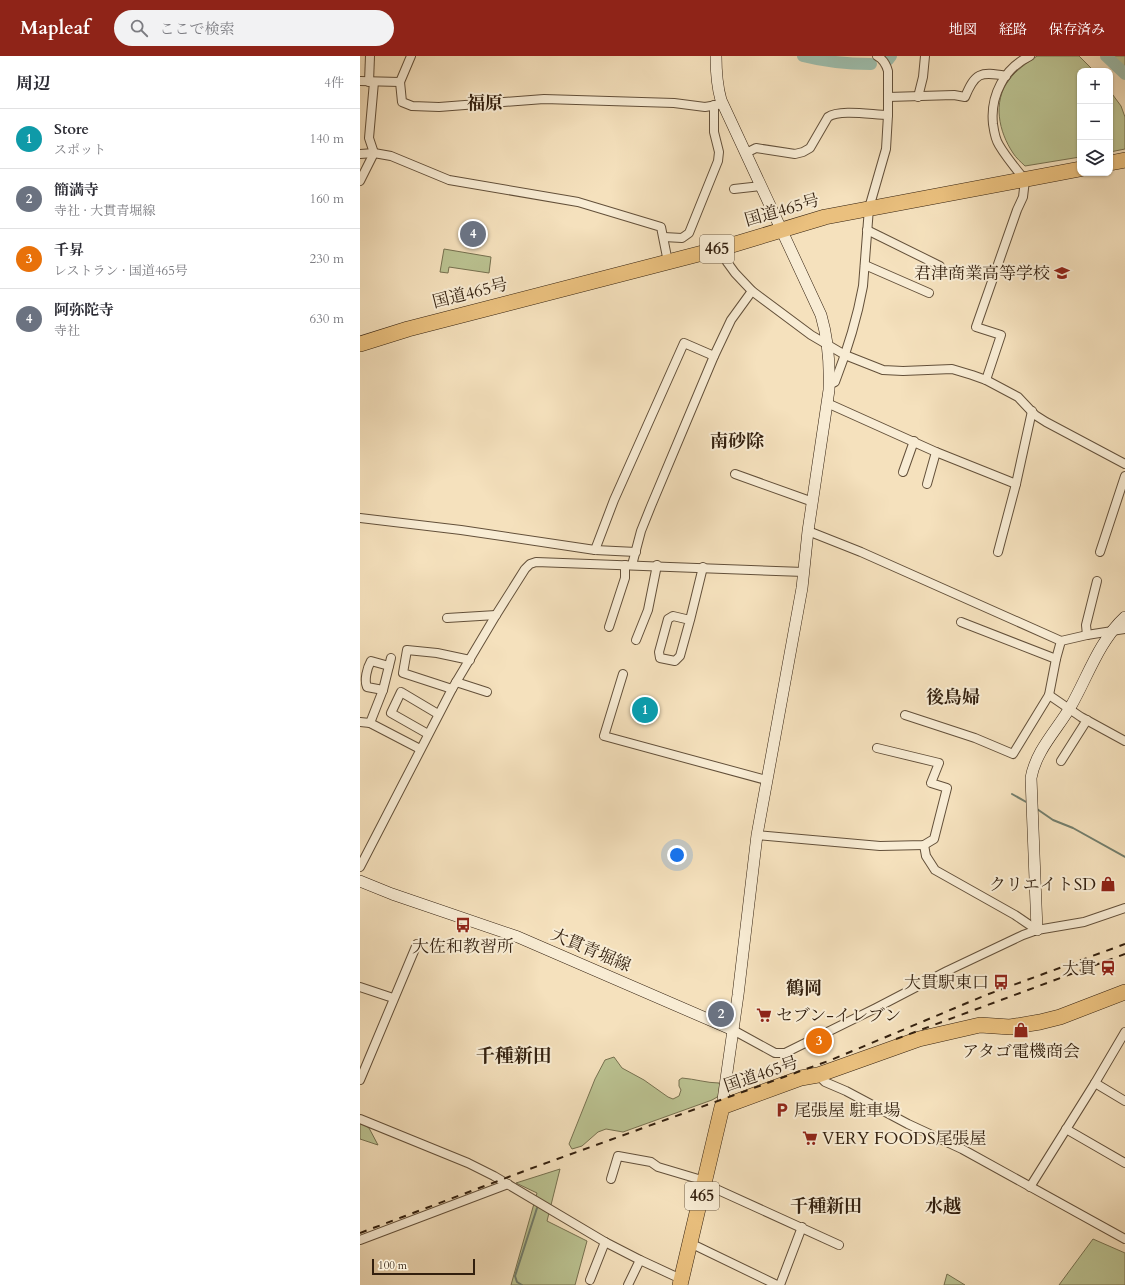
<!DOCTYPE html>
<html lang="ja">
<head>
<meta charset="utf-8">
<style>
	:root { --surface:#fff; --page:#f2f2f3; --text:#2b2b33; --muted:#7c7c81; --line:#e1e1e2; --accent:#8f2418 }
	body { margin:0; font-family:Cardo,"Noto Serif JP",serif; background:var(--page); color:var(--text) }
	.controls { position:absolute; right:12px; top:12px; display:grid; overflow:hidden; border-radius:8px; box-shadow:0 1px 3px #0004 }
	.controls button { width:36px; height:36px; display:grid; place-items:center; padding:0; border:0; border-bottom:1px solid var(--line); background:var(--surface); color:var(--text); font:20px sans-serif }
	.scale { position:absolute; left:12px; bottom:10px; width:103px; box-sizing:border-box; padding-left:4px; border:2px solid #321f0e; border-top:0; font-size:11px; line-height:14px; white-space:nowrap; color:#321f0e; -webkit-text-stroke:3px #f8ecd4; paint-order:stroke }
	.you { position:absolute; left:317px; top:799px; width:14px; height:14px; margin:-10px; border:3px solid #fff; border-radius:50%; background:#1a73e8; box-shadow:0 0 0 6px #1a73e833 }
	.badge { display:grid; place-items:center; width:26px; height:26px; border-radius:50%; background:var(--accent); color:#fff; font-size:13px; font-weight:700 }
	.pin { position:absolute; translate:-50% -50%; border:2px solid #fff; box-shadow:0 1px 4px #0006 }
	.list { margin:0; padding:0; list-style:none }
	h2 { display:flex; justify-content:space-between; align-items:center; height:52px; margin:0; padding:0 16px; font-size:17px }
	h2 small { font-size:13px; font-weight:400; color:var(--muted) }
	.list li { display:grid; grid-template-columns:26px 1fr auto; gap:12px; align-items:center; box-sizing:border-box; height:60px; padding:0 16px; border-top:1px solid var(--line) }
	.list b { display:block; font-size:15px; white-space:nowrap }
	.list p { margin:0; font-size:13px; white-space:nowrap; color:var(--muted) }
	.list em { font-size:13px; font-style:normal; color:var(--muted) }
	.icon { flex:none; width:22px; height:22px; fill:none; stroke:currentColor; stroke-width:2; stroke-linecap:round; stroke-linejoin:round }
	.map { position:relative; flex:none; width:765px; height:1229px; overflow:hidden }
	header { display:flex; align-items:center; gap:24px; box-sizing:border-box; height:56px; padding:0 20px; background:var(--accent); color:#fff }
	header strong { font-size:19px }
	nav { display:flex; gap:22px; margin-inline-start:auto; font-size:14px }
	.search { width:280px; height:36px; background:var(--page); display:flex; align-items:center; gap:10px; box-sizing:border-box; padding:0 14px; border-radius:22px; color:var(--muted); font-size:15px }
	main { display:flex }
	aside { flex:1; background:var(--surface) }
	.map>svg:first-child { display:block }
</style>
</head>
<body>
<header>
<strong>Mapleaf</strong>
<div class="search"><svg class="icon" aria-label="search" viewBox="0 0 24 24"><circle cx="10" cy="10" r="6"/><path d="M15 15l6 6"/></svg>ここで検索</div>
<nav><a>地図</a><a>経路</a><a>保存済み</a></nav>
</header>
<main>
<aside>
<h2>周辺<small>4件</small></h2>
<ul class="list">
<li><span class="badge" style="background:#0f9aa8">1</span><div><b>Store</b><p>スポット</p></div><em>140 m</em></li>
<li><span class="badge" style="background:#6b7280">2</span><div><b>簡満寺</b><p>寺社 · 大貫青堀線</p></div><em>160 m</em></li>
<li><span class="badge" style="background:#e8710a">3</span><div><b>千昇</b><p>レストラン · 国道465号</p></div><em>230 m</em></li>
<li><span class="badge" style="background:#6b7280">4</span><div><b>阿弥陀寺</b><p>寺社</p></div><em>630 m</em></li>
</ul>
</aside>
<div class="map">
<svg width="765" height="1229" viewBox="0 0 765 1229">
	<rect width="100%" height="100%" fill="#f5e1bd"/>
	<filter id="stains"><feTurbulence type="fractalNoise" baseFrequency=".005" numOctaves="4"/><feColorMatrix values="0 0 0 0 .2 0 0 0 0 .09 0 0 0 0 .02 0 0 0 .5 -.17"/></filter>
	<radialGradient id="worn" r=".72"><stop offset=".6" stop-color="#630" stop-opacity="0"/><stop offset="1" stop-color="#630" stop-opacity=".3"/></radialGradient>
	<g fill="#bbc392" stroke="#767150">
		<path d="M677 0H719L734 15H720V101L665 110C661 106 656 102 653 97 639 76 632 46 649 24 656 14 667 7 677 0Z"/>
		<path d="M747 0H765V19Z"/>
		<path d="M750 35 761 50 765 61V93L750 96Z"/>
		<path d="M84 193 131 201 129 217 89 211 88 217 80 216Z"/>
		<path d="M254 1001 262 1012 284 1024 308 1041 313 1043 319 1040 321 1034 319 1030V1024L322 1022C335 1023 347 1027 359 1027L361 1033 359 1040 352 1044 263 1076 246 1073 238 1076 222 1090 212 1093 209 1088 235 1023 245 1004Z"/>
		<path d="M0 1066 9 1072 18 1089 0 1083Z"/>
		<path d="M200 1113 187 1165 227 1185 215 1229H151L177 1137 156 1127Z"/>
		<path d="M733 1183 765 1197V1229H699Z"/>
		<path d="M587 1218 605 1229H584Z"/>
	</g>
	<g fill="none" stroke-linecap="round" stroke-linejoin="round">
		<g stroke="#727e6d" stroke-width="2">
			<path d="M652 738 668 747"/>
			<path d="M677 753 693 764 713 772 765 801"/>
			<path d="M162 1229 157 1226 155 1220 177 1152"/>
		</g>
		<g stroke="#9dbead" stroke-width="12">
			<path d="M443 0C466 6 488 8 511 8"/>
			<path d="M746 0 765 18"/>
			<path d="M528 4 531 0"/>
		</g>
		<g stroke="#63503a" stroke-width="10">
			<g id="street">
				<path d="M0 25 40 26 51 0"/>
				<path d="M9 26 10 0"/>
				<path d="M40 26 42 46 52 50 79 51 184 43 314 47 345 51 363 48"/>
				<path d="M528 41 594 39 605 41C615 17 620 15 646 20"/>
				<path d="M558 41 563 21 565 0"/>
				<path d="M386 97 396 92 435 98 443 96 450 92 468 61C480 53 513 59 528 59"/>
				<path d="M0 98 14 97 31 100 89 124 218 146 301 171 308 206"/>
				<path d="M0 125 14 97 9 82 14 26"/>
				<path d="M374 133 401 130"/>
				<path d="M507 174 580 210"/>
				<path d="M304 181 322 182 329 177 358 105 359 96 354 76V49"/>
				<path d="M362 192 367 206 375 217 392 235 451 279 485 299 523 314 543 315 592 313 612 319 626 324 658 341 675 359 686 366 765 408"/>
				<path d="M505 209 569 237"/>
				<path d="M626 324 641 279 616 271 657 154 663 141 665 124C656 113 646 101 639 89 635 83 634 75 633 68 630 40 644 12 670 0"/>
				<path d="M469 329 475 326C487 295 497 263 503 230L509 152 526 93 528 59V15C526 8 523 3 517 0"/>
				<path d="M467 347 576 396 656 428"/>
				<path d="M543 416 554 385"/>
				<path d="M375 418 453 446"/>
				<path d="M567 428 576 396"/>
				<path d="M0 462 101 474 235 494 276 496"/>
				<path d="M448 475 501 496 701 585 727 579 765 573"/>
				<path d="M235 494 254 444 324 287 354 300"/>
				<path d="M638 496 656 428 672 355"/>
				<path d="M740 496 765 420"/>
				<path d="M272 509 281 475 291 450 354 300 371 264 392 235"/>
				<path d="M87 562 136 559"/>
				<path d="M330 564 313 560 308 563 299 596 300 602 315 605 320 600 330 564 343 511"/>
				<path d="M601 566 696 603"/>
				<path d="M249 571 265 522V509"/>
				<path d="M727 579 726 569 737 525"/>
				<path d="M276 584 288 554 297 509"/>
				<path d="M263 618 244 680 406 724"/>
				<path d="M96 626 127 636"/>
				<path d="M92 633 43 617 47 594 77 597 110 604"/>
				<path d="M23 634 7 631C4 624 7 612 11 605L29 610"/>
				<path d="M689 639 721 661 765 685"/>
				<path d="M545 659 615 682 653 698 689 639 696 603 701 585"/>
				<path d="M0 666 10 667 60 693"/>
				<path d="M10 667 23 634 31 602"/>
				<path d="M68 678 31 657 41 636 78 658"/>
				<path d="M701 705 727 664"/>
				<path d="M397 779 520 790 564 789 574 783 587 732 571 727 579 707 517 692"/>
				<path d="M564 789 566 800 575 814 655 859 677 874"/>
				<path d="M0 811 92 633 136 559 165 513 170 508 176 506 444 516"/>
				<path d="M0 931 33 942"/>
				<path d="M373 974 415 997H425L516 952 587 915 663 879 677 874 724 866 765 852"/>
				<path d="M458 1019 465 1026 486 1035 548 1068 602 1093 765 1183"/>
				<path d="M0 1024 57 888"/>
				<path d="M735 1027 765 1045"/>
				<path d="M0 1063 108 1107 134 1120 245 1186 280 1204 321 1223"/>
				<path d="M706 1073 765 1107"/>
				<path d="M251 1123 258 1100 291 1106 298 1111 345 1125"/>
				<path d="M345 1128 479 1189"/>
				<path d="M670 1131 735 1027 765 976"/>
				<path d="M0 1184 148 1128"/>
				<path d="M330 1187 417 1229"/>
				<path d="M230 1224 245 1186"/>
				<path d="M268 1229 280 1204"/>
				<path d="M420 1229 442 1171"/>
			</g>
		</g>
		<g stroke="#321f0e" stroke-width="12">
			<g id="secondary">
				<path d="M356 0C356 15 357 30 361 44L461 259C468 283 470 309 469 334L448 475 442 532 397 779 378 939 362 1051"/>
				<path d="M0 825 32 838 158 881 373 974"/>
				<path d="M677 874 671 722C676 694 697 674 711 650 728 620 739 585 765 561"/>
			</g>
		</g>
		<g stroke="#321f0e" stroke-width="16">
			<g id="highway">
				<path d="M750 107 765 104"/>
				<path d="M0 288 48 273 362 192 465 161 720 113"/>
				<path d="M320 1229 362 1051 441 1022 458 1019 559 983 620 969 650 971 680 966 700 961 765 936"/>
			</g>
		</g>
		<use href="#street" stroke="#f8ecd4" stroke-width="8"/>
		<use href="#secondary" stroke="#f8ecd4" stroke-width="11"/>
		<use href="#highway" stroke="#eac07e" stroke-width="15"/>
		<g stroke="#321f0e" stroke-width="2" stroke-dasharray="7 7" stroke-linecap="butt">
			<path d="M536 983 765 898"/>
			<path d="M0 1177 167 1114 471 1004 626 939 765 888"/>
		</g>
	</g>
	<defs>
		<g id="university-bare" transform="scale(1.2)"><path d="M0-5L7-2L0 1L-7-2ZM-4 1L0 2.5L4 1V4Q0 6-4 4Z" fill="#8f2418" stroke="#f8ecd4" stroke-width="2.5" paint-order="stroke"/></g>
		<g id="shop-bare" transform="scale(1.2)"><path d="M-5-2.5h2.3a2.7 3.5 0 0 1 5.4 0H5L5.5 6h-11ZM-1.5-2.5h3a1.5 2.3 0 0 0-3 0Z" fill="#8f2418" stroke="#f8ecd4" stroke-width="2.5" paint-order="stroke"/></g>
		<g id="bus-bare" transform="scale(1.2)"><path d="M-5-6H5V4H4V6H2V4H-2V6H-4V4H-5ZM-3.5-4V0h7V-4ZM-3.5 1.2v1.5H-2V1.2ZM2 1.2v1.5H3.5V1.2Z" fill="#8f2418" stroke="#f8ecd4" stroke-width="2.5" paint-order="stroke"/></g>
		<g id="station-bare" transform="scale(1.2)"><path d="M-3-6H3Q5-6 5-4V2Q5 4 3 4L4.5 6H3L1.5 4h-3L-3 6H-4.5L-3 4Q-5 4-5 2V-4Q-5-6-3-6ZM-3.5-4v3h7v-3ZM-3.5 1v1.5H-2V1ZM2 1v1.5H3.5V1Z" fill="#8f2418" stroke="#f8ecd4" stroke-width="2.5" paint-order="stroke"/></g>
		<g id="supermarket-bare" transform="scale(1.2)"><path d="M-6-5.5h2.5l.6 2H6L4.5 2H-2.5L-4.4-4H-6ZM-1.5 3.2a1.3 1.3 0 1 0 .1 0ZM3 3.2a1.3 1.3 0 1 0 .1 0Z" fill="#8f2418" stroke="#f8ecd4" stroke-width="2.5" paint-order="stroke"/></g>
		<g id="parking-bare" transform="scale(1.2)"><path d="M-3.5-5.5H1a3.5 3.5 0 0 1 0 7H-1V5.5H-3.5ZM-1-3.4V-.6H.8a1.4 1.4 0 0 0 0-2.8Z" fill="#8f2418" stroke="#f8ecd4" stroke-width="2.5" paint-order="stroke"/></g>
	</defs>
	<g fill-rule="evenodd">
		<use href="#university-bare" x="702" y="217"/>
		<use href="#shop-bare" x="748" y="828"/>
		<use href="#bus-bare" x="103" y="869"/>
		<use href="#station-bare" x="748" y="912"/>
		<use href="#bus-bare" x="641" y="926"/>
		<use href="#supermarket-bare" x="404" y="959"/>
		<use href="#shop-bare" x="661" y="974"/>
		<use href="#parking-bare" x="422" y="1054"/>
		<use href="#supermarket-bare" x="450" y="1082"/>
	</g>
	<g text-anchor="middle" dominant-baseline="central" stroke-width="4" stroke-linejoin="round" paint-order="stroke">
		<g fill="#f8ecd4" stroke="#6d5c49" stroke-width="1">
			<rect x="340" y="179" width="34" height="28" rx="3"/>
			<rect x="325" y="1126" width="34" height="28" rx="3"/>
		</g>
		<g font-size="16" font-weight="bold" fill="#321f0e">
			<text x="357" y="193">465</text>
			<text x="342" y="1140">465</text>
		</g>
		<g font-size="17" fill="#321f0e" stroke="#f8ecd4">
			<text transform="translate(422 154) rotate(-16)">国道465号</text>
			<text transform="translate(110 237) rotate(-14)">国道465号</text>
			<text transform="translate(231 894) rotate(23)">大貫青堀線</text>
			<text transform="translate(401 1018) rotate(-19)">国道465号</text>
		</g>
		<g font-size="17" fill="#321f0e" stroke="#f8ecd4" text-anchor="end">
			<text x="690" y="217">君津商業高等学校</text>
			<text x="736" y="828">クリエイトSD</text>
			<text x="103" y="890" text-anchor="middle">大佐和教習所</text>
			<text x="736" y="912">大貫</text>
			<text x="629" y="926">大貫駅東口</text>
			<text x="416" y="959" text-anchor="start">セブン-イレブン</text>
			<text x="661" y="995" text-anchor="middle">アタゴ電機商会</text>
			<text x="434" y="1054" text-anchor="start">尾張屋 駐車場</text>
			<text x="462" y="1082" text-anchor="start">VERY FOODS尾張屋</text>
		</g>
		<g font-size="18" font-weight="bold" fill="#321f0e" stroke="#f8ecd4">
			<text x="125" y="47">福原</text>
			<text x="377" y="385">南砂除</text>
			<text x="593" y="641">後鳥婦</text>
			<text x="444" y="932">鶴岡</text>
			<text x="466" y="1150">千種新田</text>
			<text x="583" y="1150">水越</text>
		</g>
		<g font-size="19" font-weight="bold" fill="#321f0e" stroke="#f8ecd4">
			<text x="154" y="1000">千種新田</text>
		</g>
	</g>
	<rect width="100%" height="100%" filter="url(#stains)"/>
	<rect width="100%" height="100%" fill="url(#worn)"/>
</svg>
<div class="controls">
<button>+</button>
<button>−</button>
<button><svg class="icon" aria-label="layers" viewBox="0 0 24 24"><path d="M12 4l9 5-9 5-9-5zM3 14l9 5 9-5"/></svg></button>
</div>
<div class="scale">100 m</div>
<div class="you"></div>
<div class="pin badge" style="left:285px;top:654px;background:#0f9aa8">1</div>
<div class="pin badge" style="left:361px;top:958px;background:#6b7280">2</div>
<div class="pin badge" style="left:459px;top:985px;background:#e8710a">3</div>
<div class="pin badge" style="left:113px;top:178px;background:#6b7280">4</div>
</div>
</main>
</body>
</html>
